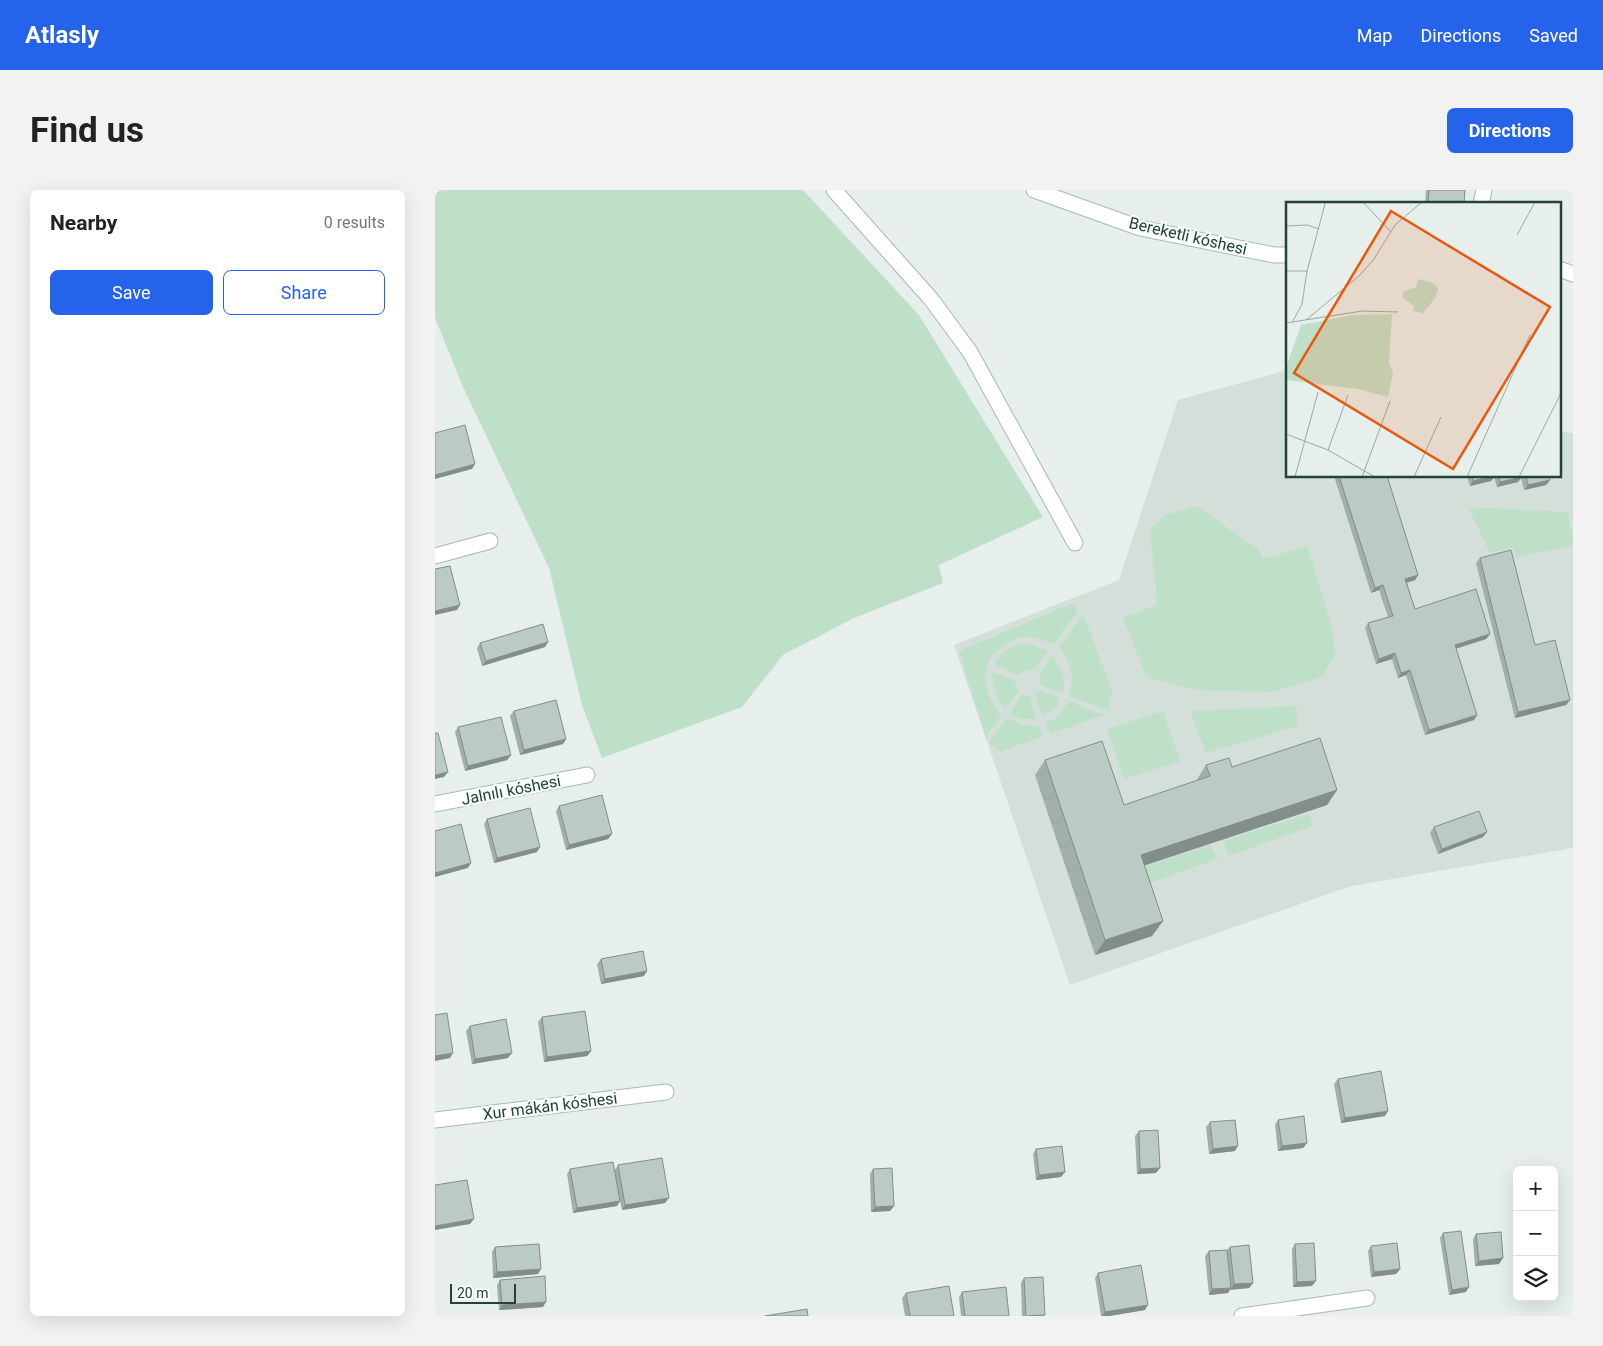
<!DOCTYPE html>
<html lang="en">
<head>
<meta charset="utf-8">
<style>
	:root { --surface:#fff; --page:#f2f2f2; --text:#222; --muted:#767676; --line:#e0e0e0; --accent:#2563eb }
	body { margin:0; font-family:Roboto,sans-serif; background:var(--page); color:var(--text) }
	.controls { position:absolute; right:15px; bottom:15px; display:grid; overflow:hidden; border-radius:8px; box-shadow:0 5px 20px #0002 }
	.controls button { width:45px; height:45px; display:grid; place-items:center; padding:0; border:0; border-bottom:1px solid var(--line); background:var(--surface); color:var(--text); font:25px sans-serif }
	.scale { position:absolute; left:15px; bottom:12px; width:66px; box-sizing:border-box; padding-left:5px; border:2px solid #24423a; border-top:0; font-size:14px; line-height:18px; white-space:nowrap; color:#24423a; -webkit-text-stroke:4px #f7fbf9; paint-order:stroke }
	.list { margin:0; padding:0; list-style:none }
	h2 { display:flex; justify-content:space-between; align-items:center; height:65px; margin:0; padding:0 20px; font-size:21px }
	h2 small { font-size:16px; font-weight:400; color:var(--muted) }
	.actions { display:flex; gap:10px; padding:15px 20px }
	.actions a { flex:1; padding:11px 0; border:1px solid var(--accent); border-radius:8px; text-align:center; font-size:18px; color:var(--accent) }
	.actions .main { background:var(--accent); color:#fff }
	.icon { flex:none; width:28px; height:28px; fill:none; stroke:currentColor; stroke-width:2; stroke-linecap:round; stroke-linejoin:round }
	.map { position:relative; flex:none; width:1138px; height:1126px; overflow:hidden; border-radius:8px }
	header { display:flex; align-items:center; gap:30px; box-sizing:border-box; height:70px; padding:0 25px; background:var(--accent); color:#fff }
	header strong { font-size:24px }
	nav { display:flex; gap:28px; margin-inline-start:auto; font-size:18px }
	.intro { display:flex; align-items:center; justify-content:space-between; box-sizing:border-box; height:120px; padding:0 30px }
	h1 { margin:0; font-size:35px }
	.button { padding:12px 22px; border-radius:8px; background:var(--accent); color:#fff; font-size:18px; font-weight:700 }
	main { display:flex; gap:30px; padding:0 30px }
	aside { flex:1; background:var(--surface); border-radius:8px; box-shadow:0 5px 20px #0002 }
	.map>svg:first-child { display:block }
</style>
</head>
<body>
<header>
<strong>Atlasly</strong>
<nav><a>Map</a><a>Directions</a><a>Saved</a></nav>
</header>
<div class="intro"><h1>Find us</h1><a class="button">Directions</a></div>
<main>
<aside>
<h2>Nearby<small>0 results</small></h2>
<ul class="list">
</ul>
<div class="actions"><a class="main">Save</a><a>Share</a></div>
</aside>
<div class="map">
<svg width="1138" height="1126" viewBox="0 0 1138 1126">
	<rect width="100%" height="100%" fill="#e6efeb"/>
	<path fill="#d4dfda" d="M852 180V286H1124V242L1138 243V658L916 696 635 795 519 455 684 390 743 210Z"/>
	<g fill="#bfe0c8">
		<path d="M0 0H368L484 125 608 327 504 375 508 393 419 428 348 465 307 517 167 568 147 515 114 378 28 197 0 128Z"/>
		<path d="M761 316 822 358 828 369 872 356 898 440 900 465 887 487 836 502 761 500 711 487 688 427 722 415 715 338 731 325Z"/>
		<path d="M1033 317 1132 322 1138 345V356L1081 367 1078 358 1055 363Z"/>
		<path d="M638 413 643 421 619 454C607 451 597 446 585 447 580 447 575 451 571 454 542 470 547 503 566 525L551 548 524 461Z"/>
		<path d="M648 424 677 500 673 520 634 506C640 486 636 473 624 457Z"/>
		<path d="M584 454 597 455 613 461 600 479 592 480 583 485 559 475 568 462Z"/>
		<path d="M617 466C628 478 631 487 628 504L605 495V483Z"/>
		<path d="M557 482 579 490 584 501 570 518C560 507 558 497 557 482Z"/>
		<path d="M605 500 624 508 622 516 607 526 600 504Z"/>
		<path d="M587 504 595 506 601 529H586L575 524Z"/>
		<path d="M634 511 668 525 615 544 611 533 624 526Z"/>
		<path d="M861 516 863 536 771 563 755 521Z"/>
		<path d="M728 521 745 571 689 589 672 539Z"/>
		<path d="M572 528 588 535 604 536 608 546 565 562 554 553Z"/>
		<path d="M874 624 878 636 794 666 788 651Z"/>
		<path d="M776 655 782 669 714 693 725 741 710 746 693 682Z"/>
	</g>
	<g fill="none" stroke-linecap="round" stroke-linejoin="round">
		<g stroke="#a8b8b2" stroke-width="17">
			<g id="minor">
				<path d="M399 0 496 109 535 162 640 353"/>
				<path d="M599 0 705 38 839 65H852"/>
				<path d="M1046 14 1049 0"/>
				<path d="M1124 79 1138 84"/>
				<path d="M0 366 55 351"/>
				<path d="M0 614 152 585"/>
				<path d="M0 930 231 902"/>
				<path d="M807 1126 932 1108"/>
			</g>
		</g>
		<use href="#minor" stroke="#fff" stroke-width="15"/>
	</g>
	<g fill="#a1aea9">
		<path d="M991 0H1030L1029 14H990Z"/>
		<path d="M899 286H952L983 385 980 390 972 393 980 419 1055 444 1051 449 1021 458 1042 525 1039 530 990 545 971 485 963 488 957 469 941 474 930 438 933 433 953 427 944 400 936 403Z"/>
		<path d="M1032 286H1114L1115 290 1111 295 1089 300 1086 288 1083 292 1062 297 1059 287 1056 291 1035 296Z"/>
		<path d="M1045 368 1100 455 1131 515 1080 528 1041 373Z"/>
		<path d="M113 452 110 457 47 476 42 458 45 453Z"/>
		<path d="M79 521 131 549 128 554 85 565 75 526Z"/>
		<path d="M23 537 76 565 72 570 30 581 20 542Z"/>
		<path d="M610 570 689 615 761 591 771 575 797 577 902 600 892 615 709 675 717 746 660 765 600 585Z"/>
		<path d="M124 616 177 644 173 649 131 660 121 621Z"/>
		<path d="M52 629 102 662 59 673 49 634Z"/>
		<path d="M999 637 1048 647 1003 664 995 643Z"/>
		<path d="M166 769 209 786 166 794 162 774Z"/>
		<path d="M107 827 156 861 152 866 109 872 103 832Z"/>
		<path d="M35 836 73 868 37 874 31 841Z"/>
		<path d="M903 889 950 926 906 933 899 894Z"/>
		<path d="M843 930 872 953 868 958 843 961 840 935Z"/>
		<path d="M775 932 800 961 774 964 771 937Z"/>
		<path d="M704 941 721 983 702 984 700 946Z"/>
		<path d="M601 959 630 982 626 987 601 990 598 964Z"/>
		<path d="M183 975 230 1013 187 1020 185 1011 182 1016 138 1023 132 984 135 979 180 980Z"/>
		<path d="M438 979 459 1016 455 1021 436 1022 435 984Z"/>
		<path d="M1008 1043 1031 1102 1014 1105 1005 1048Z"/>
		<path d="M1041 1044 1064 1074 1040 1076 1038 1049Z"/>
		<path d="M860 1054 877 1096 858 1097 857 1059Z"/>
		<path d="M936 1056 965 1079 961 1084 936 1087 933 1061Z"/>
		<path d="M60 1057 103 1084 58 1088 57 1062Z"/>
		<path d="M795 1057 818 1093 814 1098 795 1099 793 1103 774 1105 770 1066 774 1061 792 1060Z"/>
		<path d="M663 1083 710 1120 674 1126H666L660 1088Z"/>
		<path d="M589 1088 609 1126H587L586 1093Z"/>
		<path d="M65 1090 108 1117 64 1120 62 1095Z"/>
		<path d="M527 1102 574 1126H526L524 1107Z"/>
		<path d="M471 1103 519 1126H470L467 1108Z"/>
	</g>
	<g fill="#838d89">
		<path d="M40 274 37 279 0 289V285Z"/>
		<path d="M1058 286H1060L1056 291 1035 296 1038 291Z"/>
		<path d="M1087 287 1083 292 1062 297 1065 292Z"/>
		<path d="M1115 290 1111 295 1089 300 1093 295Z"/>
		<path d="M983 385 980 390 967 394 970 389Z"/>
		<path d="M948 395 944 400 936 403 940 398Z"/>
		<path d="M25 415 22 420 0 425V421Z"/>
		<path d="M1055 444 1051 449 1017 460 1020 455Z"/>
		<path d="M113 452 110 457 47 476 51 471Z"/>
		<path d="M960 463 957 469 941 474 944 469Z"/>
		<path d="M975 480 971 485 963 488 966 483Z"/>
		<path d="M1135 510 1131 515 1080 528 1083 522Z"/>
		<path d="M1042 525 1039 530 990 545 994 540Z"/>
		<path d="M131 549 128 554 85 565 89 560Z"/>
		<path d="M76 565 72 570 30 581 33 576Z"/>
		<path d="M13 582 9 587 0 589V585Z"/>
		<path d="M902 600 892 615 696 680 706 665Z"/>
		<path d="M1052 642 1048 647 1003 664 1007 659Z"/>
		<path d="M177 644 173 649 131 660 134 655Z"/>
		<path d="M105 657 102 662 59 673 62 668Z"/>
		<path d="M36 673 33 678 0 687V683Z"/>
		<path d="M728 731 717 746 660 765 670 750Z"/>
		<path d="M212 781 209 786 166 794 170 789Z"/>
		<path d="M156 861 152 866 109 872 112 867Z"/>
		<path d="M18 863 15 868 0 871V866Z"/>
		<path d="M77 863 73 868 37 874 40 869Z"/>
		<path d="M953 921 950 926 906 933 910 928Z"/>
		<path d="M872 953 868 958 843 961 847 956Z"/>
		<path d="M803 956 800 961 774 964 778 959Z"/>
		<path d="M725 978 721 983 702 984 705 979Z"/>
		<path d="M630 982 626 987 601 990 604 985Z"/>
		<path d="M234 1008 230 1013 187 1020 190 1015Z"/>
		<path d="M185 1011 182 1016 138 1023 142 1018Z"/>
		<path d="M459 1016 455 1021 436 1022 440 1017Z"/>
		<path d="M39 1029 35 1034 0 1040V1036Z"/>
		<path d="M1068 1068 1064 1074 1040 1076 1044 1071Z"/>
		<path d="M106 1079 103 1084 58 1088 62 1082Z"/>
		<path d="M965 1079 961 1084 936 1087 939 1082Z"/>
		<path d="M881 1091 877 1096 858 1097 862 1092Z"/>
		<path d="M818 1093 814 1098 795 1100 799 1094Z"/>
		<path d="M1034 1097 1031 1102 1014 1105 1017 1100Z"/>
		<path d="M796 1098 793 1103 774 1105 777 1099Z"/>
		<path d="M111 1112 108 1117 64 1120 67 1115Z"/>
		<path d="M713 1115 710 1120 674 1126H667L670 1122Z"/>
	</g>
	<g fill="#bbcac4" stroke="#838d89">
		<path d="M994 0H1030L1029 14 993 13Z"/>
		<path d="M30 235 40 274 0 285V243Z"/>
		<path d="M904 286H952L983 385 970 389 980 419 1041 399 1055 444 1020 455 1042 525 994 540 975 480 966 483 960 463 944 469 933 433 958 426 948 395 940 398Z"/>
		<path d="M1037 286H1058L1038 291Z"/>
		<path d="M1064 286H1087V287L1065 292Z"/>
		<path d="M1091 286H1114L1115 290 1093 295Z"/>
		<path d="M1076 360 1100 455 1120 450 1135 510 1083 522 1045 368Z"/>
		<path d="M15 376 25 415 0 421V379Z"/>
		<path d="M108 434 113 452 51 471 45 453Z"/>
		<path d="M121 510 131 549 89 560 79 521Z"/>
		<path d="M66 527 76 565 33 576 23 537Z"/>
		<path d="M0 543H3L13 582 0 585Z"/>
		<path d="M885 548 902 600 706 665 728 731 670 750 610 570 667 551 689 615 775 586 771 575 794 568 797 577Z"/>
		<path d="M167 605 177 644 134 655 124 616Z"/>
		<path d="M95 618 105 657 62 668 52 629Z"/>
		<path d="M1044 621 1052 642 1007 659 999 637Z"/>
		<path d="M26 634 36 673 0 683V641Z"/>
		<path d="M208 761 212 781 170 789 166 769Z"/>
		<path d="M150 821 156 861 112 867 107 827Z"/>
		<path d="M12 823 18 863 0 866V825Z"/>
		<path d="M71 829 77 863 40 869 35 836Z"/>
		<path d="M946 881 953 921 910 928 903 889Z"/>
		<path d="M869 926 872 953 847 956 843 930Z"/>
		<path d="M800 930 803 956 778 959 775 932Z"/>
		<path d="M723 940 725 978 705 979 704 941Z"/>
		<path d="M627 956 630 982 604 985 601 959Z"/>
		<path d="M227 968 234 1008 190 1015 183 975Z"/>
		<path d="M178 972 185 1011 142 1018 135 979Z"/>
		<path d="M457 978 459 1016 440 1017 438 979Z"/>
		<path d="M32 990 39 1029 0 1036V995Z"/>
		<path d="M1026 1041 1034 1097 1017 1100 1008 1043Z"/>
		<path d="M1066 1042 1068 1068 1044 1071 1041 1044Z"/>
		<path d="M879 1053 881 1091 862 1092 860 1054Z"/>
		<path d="M962 1053 965 1079 939 1082 936 1056Z"/>
		<path d="M104 1054 106 1079 62 1082 60 1057Z"/>
		<path d="M814 1055 818 1093 799 1094 795 1057Z"/>
		<path d="M792 1060 796 1098 777 1099 774 1061Z"/>
		<path d="M706 1075 713 1115 670 1122 663 1083Z"/>
		<path d="M110 1086 111 1112 67 1115 65 1090Z"/>
		<path d="M608 1087 610 1125 591 1126 589 1088Z"/>
		<path d="M514 1096 519 1126H475L471 1103Z"/>
		<path d="M571 1097 574 1126H530L527 1102Z"/>
		<path d="M372 1119 373 1126H330Z"/>
	</g>
	<g text-anchor="middle" dominant-baseline="central" stroke-width="4.5" stroke-linejoin="round" paint-order="stroke">
		<g font-size="16" fill="#24423a" stroke="#f7fbf9">
			<text transform="translate(753 46) rotate(13)">Bereketli kóshesi</text>
			<text transform="translate(76 600) rotate(-11)">Jalnılı kóshesi</text>
			<text transform="translate(115 916) rotate(-7)">Xur mákán kóshesi</text>
		</g>
	</g>
	<g transform="translate(851 12)">
		<rect width="275" height="275" fill="#e6efeb"/>
		<path d="M132 77 147 81 152 86 150 95 137 111 127 109 128 104 116 95 117 90 130 85ZM106 112 103 161 107 171 102 195 71 187 0 178V165L15 123 67 113Z" fill="#bfe0c8"/>
		<path fill="none" stroke="#98aaa4" stroke-width="1" d="M77 0 105 30M0 24 21 23 33 27M231 33 249 0M0 69H21M20 118 73 74 88 57 109 23 136 0M7 119 16 102 21 69 39 2 37 0M0 121 76 109 112 110M0 232 42 248 89 275M42 248 62 193M9 275 32 190M76 275 104 199M128 275 155 215M181 275 244 133M233 275 275 191"/>
		<path fill="#e8590c" fill-opacity="0.15" stroke="#e8590c" stroke-width="2.5" d="M105 9 264 105 167 267 8 171Z"/>
		<rect width="275" height="275" fill="none" stroke="#24423a" stroke-width="2.5"/>
	</g>
</svg>
<div class="controls">
<button>+</button>
<button>−</button>
<button><svg class="icon" aria-label="layers" viewBox="0 0 24 24"><path d="M12 4l9 5-9 5-9-5zM3 14l9 5 9-5"/></svg></button>
</div>
<div class="scale">20 m</div>
</div>
</main>
</body>
</html>
